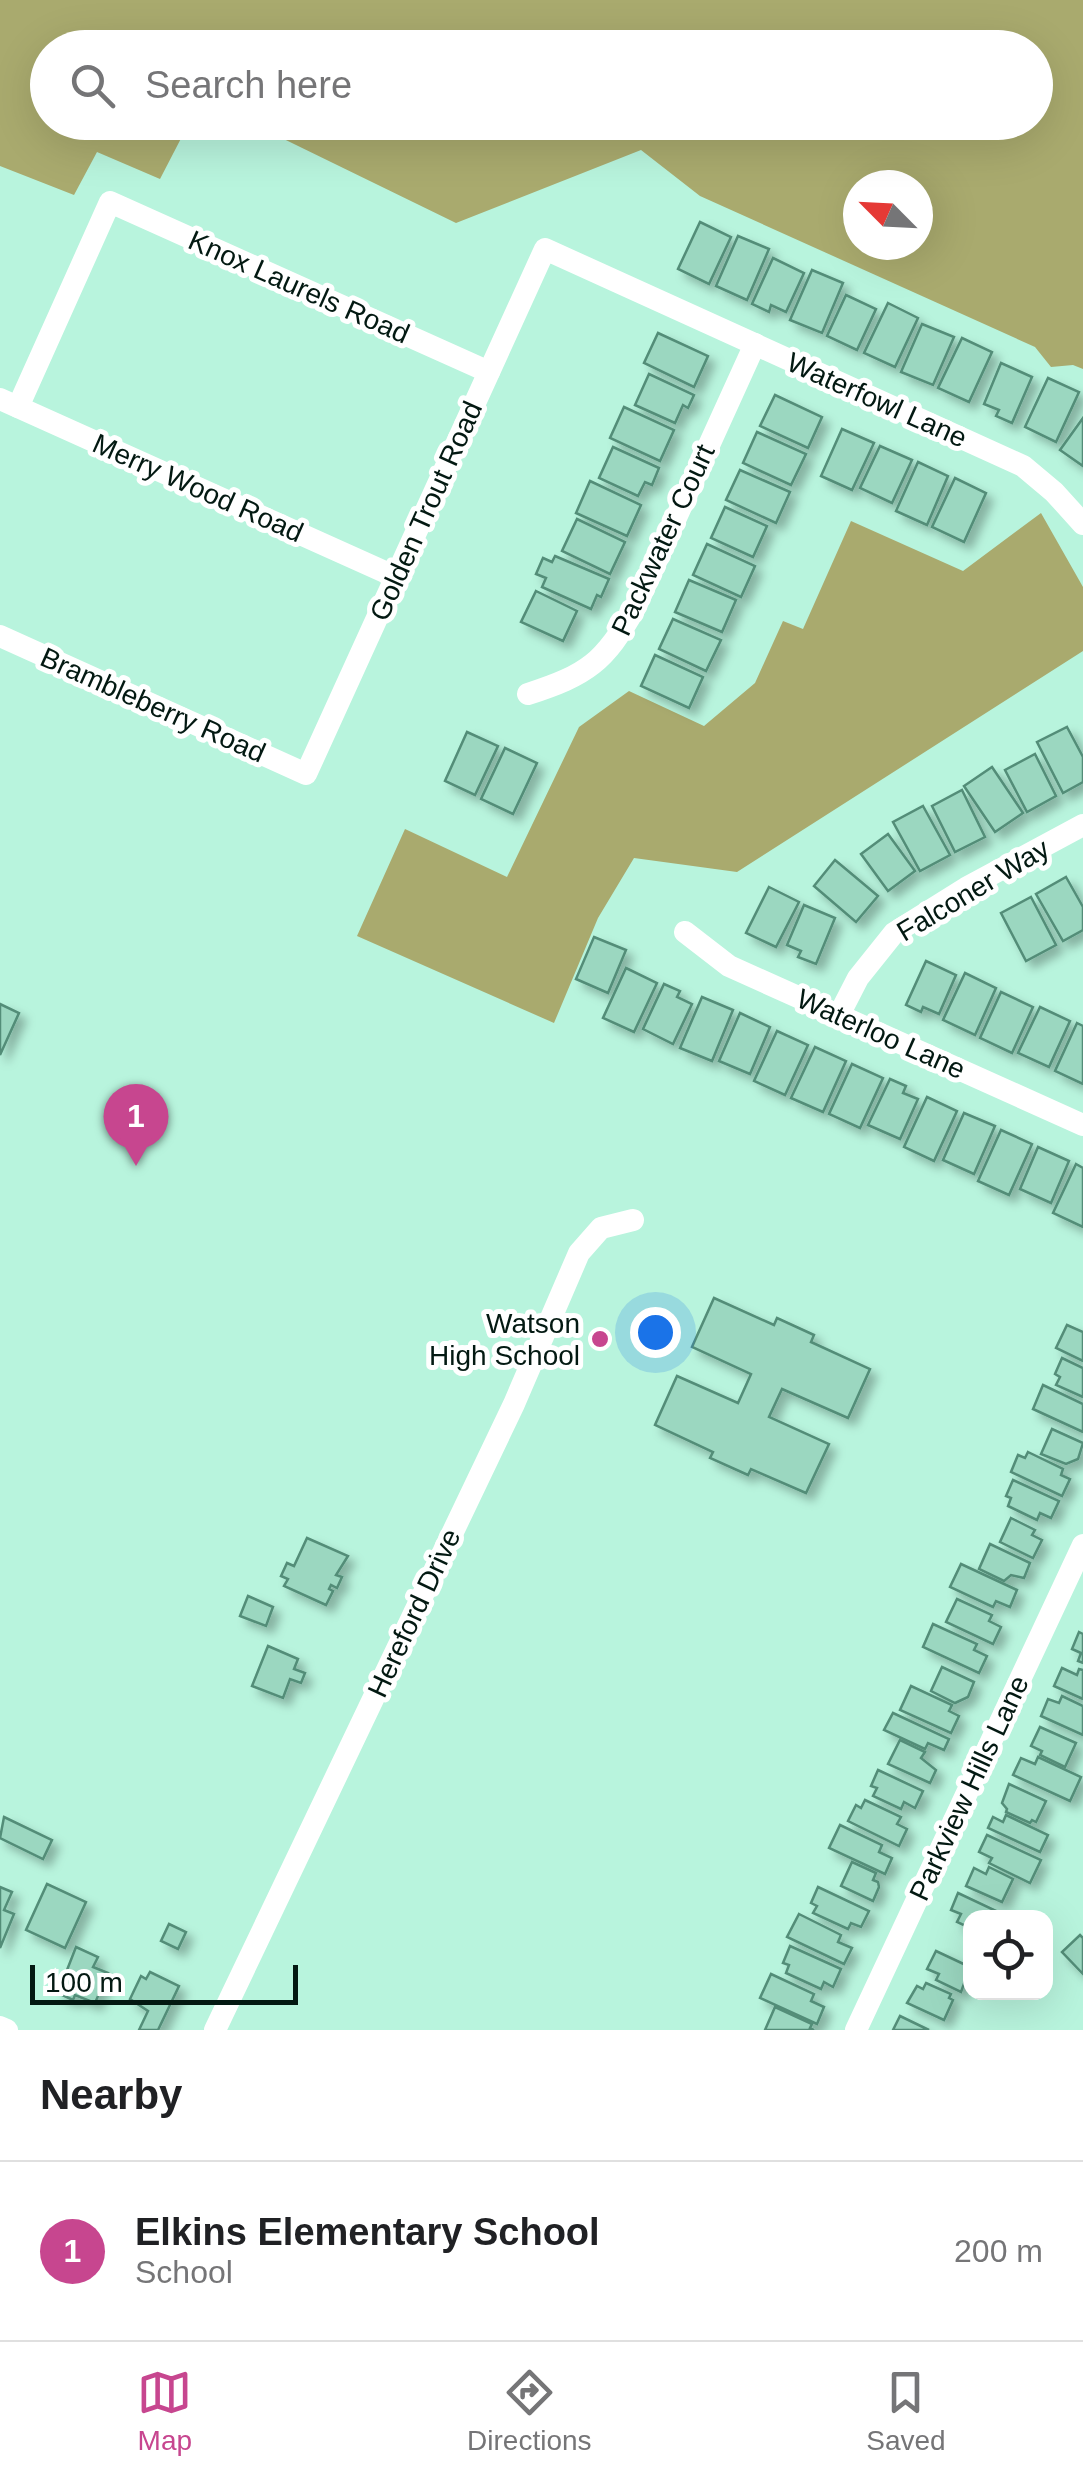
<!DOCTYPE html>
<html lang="en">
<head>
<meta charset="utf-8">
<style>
	:root { --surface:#fff; --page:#f2f2f2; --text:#202124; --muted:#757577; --line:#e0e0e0; --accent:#c7468f }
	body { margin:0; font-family:Helvetica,sans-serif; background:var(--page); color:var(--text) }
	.controls { position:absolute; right:30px; bottom:30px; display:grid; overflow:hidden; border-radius:20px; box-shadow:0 10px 40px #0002 }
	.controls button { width:90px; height:90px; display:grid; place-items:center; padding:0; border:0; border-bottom:2px solid var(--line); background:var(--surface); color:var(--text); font:50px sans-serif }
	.compass { position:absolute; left:843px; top:170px; width:90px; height:90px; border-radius:50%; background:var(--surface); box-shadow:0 10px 40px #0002; rotate:294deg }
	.scale { position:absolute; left:30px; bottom:25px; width:268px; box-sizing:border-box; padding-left:10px; border:5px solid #031912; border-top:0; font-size:28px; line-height:35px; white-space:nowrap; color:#031912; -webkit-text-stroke:8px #fff; paint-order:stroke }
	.you { position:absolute; left:655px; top:1332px; width:35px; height:35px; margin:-25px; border:8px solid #fff; border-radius:50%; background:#1a73e8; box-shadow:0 0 0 15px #1a73e833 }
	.badge { display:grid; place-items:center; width:65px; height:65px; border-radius:50%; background:var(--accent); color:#fff; font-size:32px; font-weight:700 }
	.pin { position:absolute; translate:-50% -82px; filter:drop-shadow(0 2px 5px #0008) }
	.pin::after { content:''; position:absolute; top:52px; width:35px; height:30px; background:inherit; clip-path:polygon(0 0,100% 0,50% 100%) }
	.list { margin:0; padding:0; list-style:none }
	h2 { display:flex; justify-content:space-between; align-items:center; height:130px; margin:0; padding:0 40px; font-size:42px }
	h2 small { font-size:32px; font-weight:400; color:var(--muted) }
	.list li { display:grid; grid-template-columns:65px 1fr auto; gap:30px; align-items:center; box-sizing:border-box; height:180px; padding:0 40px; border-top:2px solid var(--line) }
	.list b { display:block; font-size:38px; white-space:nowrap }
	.list p { margin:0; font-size:32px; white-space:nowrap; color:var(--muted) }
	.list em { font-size:32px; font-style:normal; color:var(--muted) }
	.icon { flex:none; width:55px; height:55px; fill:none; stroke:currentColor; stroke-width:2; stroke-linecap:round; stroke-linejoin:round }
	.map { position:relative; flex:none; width:1083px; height:2030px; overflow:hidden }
	.search { position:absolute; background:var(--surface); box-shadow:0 10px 40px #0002; left:30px; right:30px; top:30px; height:110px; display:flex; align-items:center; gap:25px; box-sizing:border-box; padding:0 35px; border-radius:55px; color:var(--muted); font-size:38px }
	.sheet { height:310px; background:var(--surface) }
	nav { display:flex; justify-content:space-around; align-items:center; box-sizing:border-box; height:140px; border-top:2px solid var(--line); background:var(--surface); font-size:28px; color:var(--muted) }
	nav a { display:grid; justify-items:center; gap:5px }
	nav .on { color:var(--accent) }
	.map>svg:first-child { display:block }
</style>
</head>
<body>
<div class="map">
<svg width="1083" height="2030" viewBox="0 0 1083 2030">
	<defs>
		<filter id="shadow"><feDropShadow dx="7" dy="7" stdDeviation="5" flood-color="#0004"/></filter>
	</defs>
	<rect width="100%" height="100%" fill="#b8f4dd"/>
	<g fill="#a9aa6e" fill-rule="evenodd">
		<path d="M0 0H1083V369L1073 365 1051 367 1035 347 700 196 641 150 456 223 251 123 1036 122V48H48V122L189 123 160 179 97 152 74 195 0 166ZM858 185H918V245H858Z"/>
		<path d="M1041 513 1083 587V651L737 872 634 858 598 918 554 1023 357 936 405 829 507 877 579 727 629 691 704 726 755 683 783 621 803 629 851 521 963 571Z"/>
	</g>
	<g fill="#9bd7c0" stroke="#538d78" stroke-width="2.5" filter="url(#shadow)">
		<path d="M700 222 731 237 709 284 678 269Z"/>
		<path d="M738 236 769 249 747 300 716 286Z"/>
		<path d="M773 258 804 273 786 312 771 305 769 312 752 304Z"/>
		<path d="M812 270 843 283 822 333 790 320Z"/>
		<path d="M846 295 876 309 857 350 827 336Z"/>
		<path d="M888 303 918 318 895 367 864 353Z"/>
		<path d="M922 324 954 337 933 385 901 372Z"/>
		<path d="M658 333 708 356 694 387 644 363Z"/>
		<path d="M962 338 992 352 969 402 938 388Z"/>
		<path d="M1001 363 1032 377 1012 423 996 416 999 410 984 404Z"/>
		<path d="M649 374 694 395 688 408 683 405 675 423 635 405Z"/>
		<path d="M1048 378 1079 392 1056 442 1025 427Z"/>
		<path d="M775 395 822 417 808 448 760 426Z"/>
		<path d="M624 407 674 430 660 461 610 438Z"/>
		<path d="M1083 418V466L1060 450Z"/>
		<path d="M842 429 874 443 852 490 821 476Z"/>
		<path d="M757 432 806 454 791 485 743 463Z"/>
		<path d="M880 446 912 460 892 503 860 488Z"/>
		<path d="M613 447 659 468 652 485 645 482 638 496 599 478Z"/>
		<path d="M918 462 948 476 927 525 896 511Z"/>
		<path d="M740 470 790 492 776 523 726 500Z"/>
		<path d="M955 478 986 493 964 542 932 527Z"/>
		<path d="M590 481 641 505 627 536 576 513Z"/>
		<path d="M725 507 767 526 753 557 711 538Z"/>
		<path d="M577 519 625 542 610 574 562 551Z"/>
		<path d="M707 544 755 566 741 597 693 575Z"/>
		<path d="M555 556 609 579 601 597 597 595 591 609 542 587 546 578 536 574 543 558 552 562Z"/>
		<path d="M689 580 736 600 722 632 675 612Z"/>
		<path d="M536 591 577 611 563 641 521 622Z"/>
		<path d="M673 619 721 640 706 671 659 649Z"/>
		<path d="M655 655 703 677 689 708 641 686Z"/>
		<path d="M1067 727 1083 757V782L1063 793 1037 742Z"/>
		<path d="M467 732 498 746 475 795 445 781Z"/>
		<path d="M505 748 537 763 513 814 481 799Z"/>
		<path d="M1035 754 1056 796 1027 812 1005 770Z"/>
		<path d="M992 767 1023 813 995 832 964 786Z"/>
		<path d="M962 790 985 837 955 852 932 806Z"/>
		<path d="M923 806 950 855 920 871 893 822Z"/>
		<path d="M888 834 915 871 888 891 861 854Z"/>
		<path d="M835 860 878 896 856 922 814 886Z"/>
		<path d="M1066 877 1083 907V930L1063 941 1036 894Z"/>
		<path d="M769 887 799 902 776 947 746 933Z"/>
		<path d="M1031 897 1056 945 1026 961 1001 913Z"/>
		<path d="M804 905 835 918 816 964 798 957 801 951 787 945Z"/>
		<path d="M594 937 626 950 608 993 576 979Z"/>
		<path d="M926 961 956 975 939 1014 923 1007 921 1012 906 1005Z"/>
		<path d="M626 968 657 983 634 1032 603 1018Z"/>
		<path d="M965 973 996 988 975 1035 943 1020Z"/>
		<path d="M664 984 680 991 677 997 692 1004 673 1044 643 1029Z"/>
		<path d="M1001 992 1033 1007 1012 1053 980 1038Z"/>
		<path d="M702 997 733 1010 712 1061 680 1048Z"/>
		<path d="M0 1004 19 1013 0 1055Z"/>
		<path d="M1040 1007 1070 1021 1049 1067 1018 1053Z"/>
		<path d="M740 1013 770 1027 750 1074 719 1061Z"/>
		<path d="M1077 1023 1083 1026V1084L1055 1071Z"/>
		<path d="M777 1031 808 1045 785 1095 754 1081Z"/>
		<path d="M815 1047 846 1061 823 1112 791 1098Z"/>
		<path d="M852 1064 883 1078 860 1128 829 1114Z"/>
		<path d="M890 1079 906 1086 903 1093 918 1099 900 1139 868 1125Z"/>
		<path d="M927 1097 957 1111 934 1161 904 1147Z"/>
		<path d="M964 1113 995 1126 974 1174 943 1160Z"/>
		<path d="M1001 1130 1032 1144 1009 1195 978 1181Z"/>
		<path d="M1038 1147 1069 1161 1051 1203 1020 1189Z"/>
		<path d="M1076 1164 1083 1168V1227L1053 1213Z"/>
		<path d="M714 1298 774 1325 777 1318 814 1335 811 1342 870 1369 848 1418 782 1389 769 1417 829 1444 806 1493 751 1469 748 1475 710 1458 713 1452 655 1425 677 1376 738 1403 751 1374 692 1347Z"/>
		<path d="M1067 1325 1083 1332V1361L1056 1348Z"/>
		<path d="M1062 1358 1083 1368V1397L1056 1385 1060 1377 1055 1374Z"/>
		<path d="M1043 1385 1083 1404V1432L1033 1409Z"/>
		<path d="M1052 1429 1083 1443 1078 1459 1066 1464 1041 1454Z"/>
		<path d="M1028 1452 1063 1469 1061 1475 1070 1479 1062 1496 1011 1472 1018 1455 1025 1458Z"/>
		<path d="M1013 1480 1059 1501 1051 1518 1040 1513 1037 1520 1008 1506 1011 1498 1006 1496Z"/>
		<path d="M1011 1518 1035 1530 1032 1535 1042 1540 1033 1558 1000 1542Z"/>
		<path d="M307 1538 348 1556 336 1575 342 1577 337 1588 331 1585 329 1589 333 1591 326 1605 284 1586 288 1579 281 1576 287 1563 294 1566Z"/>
		<path d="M990 1544 1030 1563 1024 1578 1011 1575 1004 1581 979 1569Z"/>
		<path d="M961 1564 1017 1590 1010 1607 996 1601 993 1607 950 1587Z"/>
		<path d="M248 1596 273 1607 266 1626 240 1616Z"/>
		<path d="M957 1599 992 1615 989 1621 1001 1627 993 1644 946 1622Z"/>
		<path d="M933 1624 977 1644 974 1650 987 1656 979 1673 923 1647Z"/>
		<path d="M1079 1632 1083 1634V1663L1078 1661 1081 1653 1072 1649Z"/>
		<path d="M268 1646 298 1659 294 1669 305 1673 301 1683 290 1679 283 1698 252 1686Z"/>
		<path d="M942 1667 974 1682 968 1697 955 1703 931 1691Z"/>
		<path d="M1062 1668 1077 1675 1079 1669 1083 1670V1699L1054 1686Z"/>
		<path d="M911 1686 952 1705 949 1711 959 1716 951 1733 900 1710Z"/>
		<path d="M1062 1696 1083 1706V1735L1041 1716 1048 1699 1059 1703Z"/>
		<path d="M893 1713 949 1739 944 1750 928 1743 925 1749 884 1730Z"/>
		<path d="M1040 1727 1076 1743 1065 1767 1040 1755 1042 1751 1031 1746Z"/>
		<path d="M900 1740 925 1752 921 1758 936 1770 930 1783 888 1764Z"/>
		<path d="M1038 1757 1081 1777 1070 1801 1013 1775 1021 1758 1035 1764Z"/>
		<path d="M878 1770 923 1791 915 1808 904 1802 901 1809 873 1796 877 1788 871 1786Z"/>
		<path d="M1009 1784 1046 1801 1036 1822 1032 1820 1030 1823 1006 1812 1007 1809 1002 1803Z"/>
		<path d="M865 1800 901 1817 897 1824 907 1829 899 1846 848 1821 856 1805 861 1808Z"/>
		<path d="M1006 1815 1048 1835 1040 1852 988 1828 993 1817 1003 1822Z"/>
		<path d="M4 1817 52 1840 43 1859 0 1838Z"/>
		<path d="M840 1825 882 1845 879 1852 892 1858 885 1874 829 1848Z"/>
		<path d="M987 1835 1041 1860 1030 1883 989 1863 992 1858 979 1852Z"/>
		<path d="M852 1862 876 1873 873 1880 878 1882 879 1887 873 1901 841 1886Z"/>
		<path d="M989 1867 1013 1879 1002 1902 966 1886 974 1868 986 1874Z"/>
		<path d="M47 1884 86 1902 65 1948 26 1930Z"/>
		<path d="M0 1887 12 1892 4 1910 14 1914 0 1948Z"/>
		<path d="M818 1887 869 1911 861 1927 851 1923 848 1929 813 1913 817 1906 811 1903Z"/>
		<path d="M958 1893 1009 1917V1918H970V1928L957 1922 961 1914 951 1910Z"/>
		<path d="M799 1914 841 1935 838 1942 852 1948 844 1964 787 1937Z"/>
		<path d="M169 1924 186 1932 178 1949 161 1941Z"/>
		<path d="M1080 1935 1083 1938V1974L1062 1952Z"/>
		<path d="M790 1946 841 1969 833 1987 824 1982 821 1989 786 1973 789 1965 783 1963Z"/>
		<path d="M76 1947 98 1957 93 1967 108 1973 95 2003 75 1995 73 2000 58 1993Z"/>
		<path d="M936 1951 970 1967 961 1992 936 1980 939 1974 927 1969Z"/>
		<path d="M150 1972 179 1986 158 2030H139L148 2011 130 1999 141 1976 146 1979Z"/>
		<path d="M771 1974 814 1994 811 2001 824 2007 817 2024 760 1998Z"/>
		<path d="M926 1983 951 1994 949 1998 953 2000 944 2020 907 2003 917 1986 923 1989Z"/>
		<path d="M775 2007 812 2024 810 2028 814 2030H765Z"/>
		<path d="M900 2016 929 2030H893Z"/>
	</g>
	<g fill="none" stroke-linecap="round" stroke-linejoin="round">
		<g stroke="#fff" stroke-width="22">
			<path d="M0 399 396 577"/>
			<path d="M18 407 110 202 489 372"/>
			<path d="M0 636 306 774 545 249 1023 466 1054 492 1083 524"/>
			<path d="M528 694C587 675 605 662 635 608L755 344"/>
			<path d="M685 932 729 966 1083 1125"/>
			<path d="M839 1015 858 978 894 933 966 888 1083 825"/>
			<path d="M0 2027 7 2030"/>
			<path d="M215 2030 514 1404 579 1253 601 1228 633 1220"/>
			<path d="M856 2030 1083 1545"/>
		</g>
	</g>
	<circle fill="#c7468f" stroke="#fff" stroke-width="4" cx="600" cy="1339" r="10"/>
	<g text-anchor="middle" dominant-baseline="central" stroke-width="10" stroke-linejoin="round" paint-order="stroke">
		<g font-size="28" fill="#031912" stroke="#fff">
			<text transform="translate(299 287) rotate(24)">Knox Laurels Road</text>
			<text transform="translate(877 400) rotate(24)">Waterfowl Lane</text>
			<text transform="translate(198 488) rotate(24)">Merry Wood Road</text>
			<text transform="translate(426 511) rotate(-66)">Golden Trout Road</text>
			<text transform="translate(663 540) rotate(-65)">Packwater Court</text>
			<text transform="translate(153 705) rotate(24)">Brambleberry Road</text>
			<text transform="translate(973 890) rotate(-31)">Falconer Way</text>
			<text transform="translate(881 1034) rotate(24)">Waterloo Lane</text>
			<text transform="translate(414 1613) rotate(-65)">Hereford Drive</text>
			<text transform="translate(969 1788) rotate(-65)">Parkview Hills Lane</text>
		</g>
		<g font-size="28" fill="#031912" stroke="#fff" text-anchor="end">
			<text x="580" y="1323">Watson<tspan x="580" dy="32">High School</tspan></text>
		</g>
	</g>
</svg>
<div class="controls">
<button><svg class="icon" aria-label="locate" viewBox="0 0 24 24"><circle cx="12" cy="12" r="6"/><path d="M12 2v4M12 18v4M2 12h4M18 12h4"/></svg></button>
</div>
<svg class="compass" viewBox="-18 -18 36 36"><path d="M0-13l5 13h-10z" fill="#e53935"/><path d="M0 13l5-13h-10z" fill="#757577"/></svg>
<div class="scale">100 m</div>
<div class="you"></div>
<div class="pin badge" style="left:136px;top:1166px">1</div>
<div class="search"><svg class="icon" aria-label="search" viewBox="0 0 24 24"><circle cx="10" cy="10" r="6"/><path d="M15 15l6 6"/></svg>Search here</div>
</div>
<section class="sheet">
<h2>Nearby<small></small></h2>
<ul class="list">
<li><span class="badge">1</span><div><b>Elkins Elementary School</b><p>School</p></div><em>200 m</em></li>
</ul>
</section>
<nav>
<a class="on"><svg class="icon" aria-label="map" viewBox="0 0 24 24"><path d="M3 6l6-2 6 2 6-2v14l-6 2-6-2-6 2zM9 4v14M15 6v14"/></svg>Map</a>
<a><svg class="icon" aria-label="directions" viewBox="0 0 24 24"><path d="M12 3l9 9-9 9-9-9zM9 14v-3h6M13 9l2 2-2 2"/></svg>Directions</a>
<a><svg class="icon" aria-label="saved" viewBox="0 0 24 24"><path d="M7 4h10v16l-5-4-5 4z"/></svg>Saved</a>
</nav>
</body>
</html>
